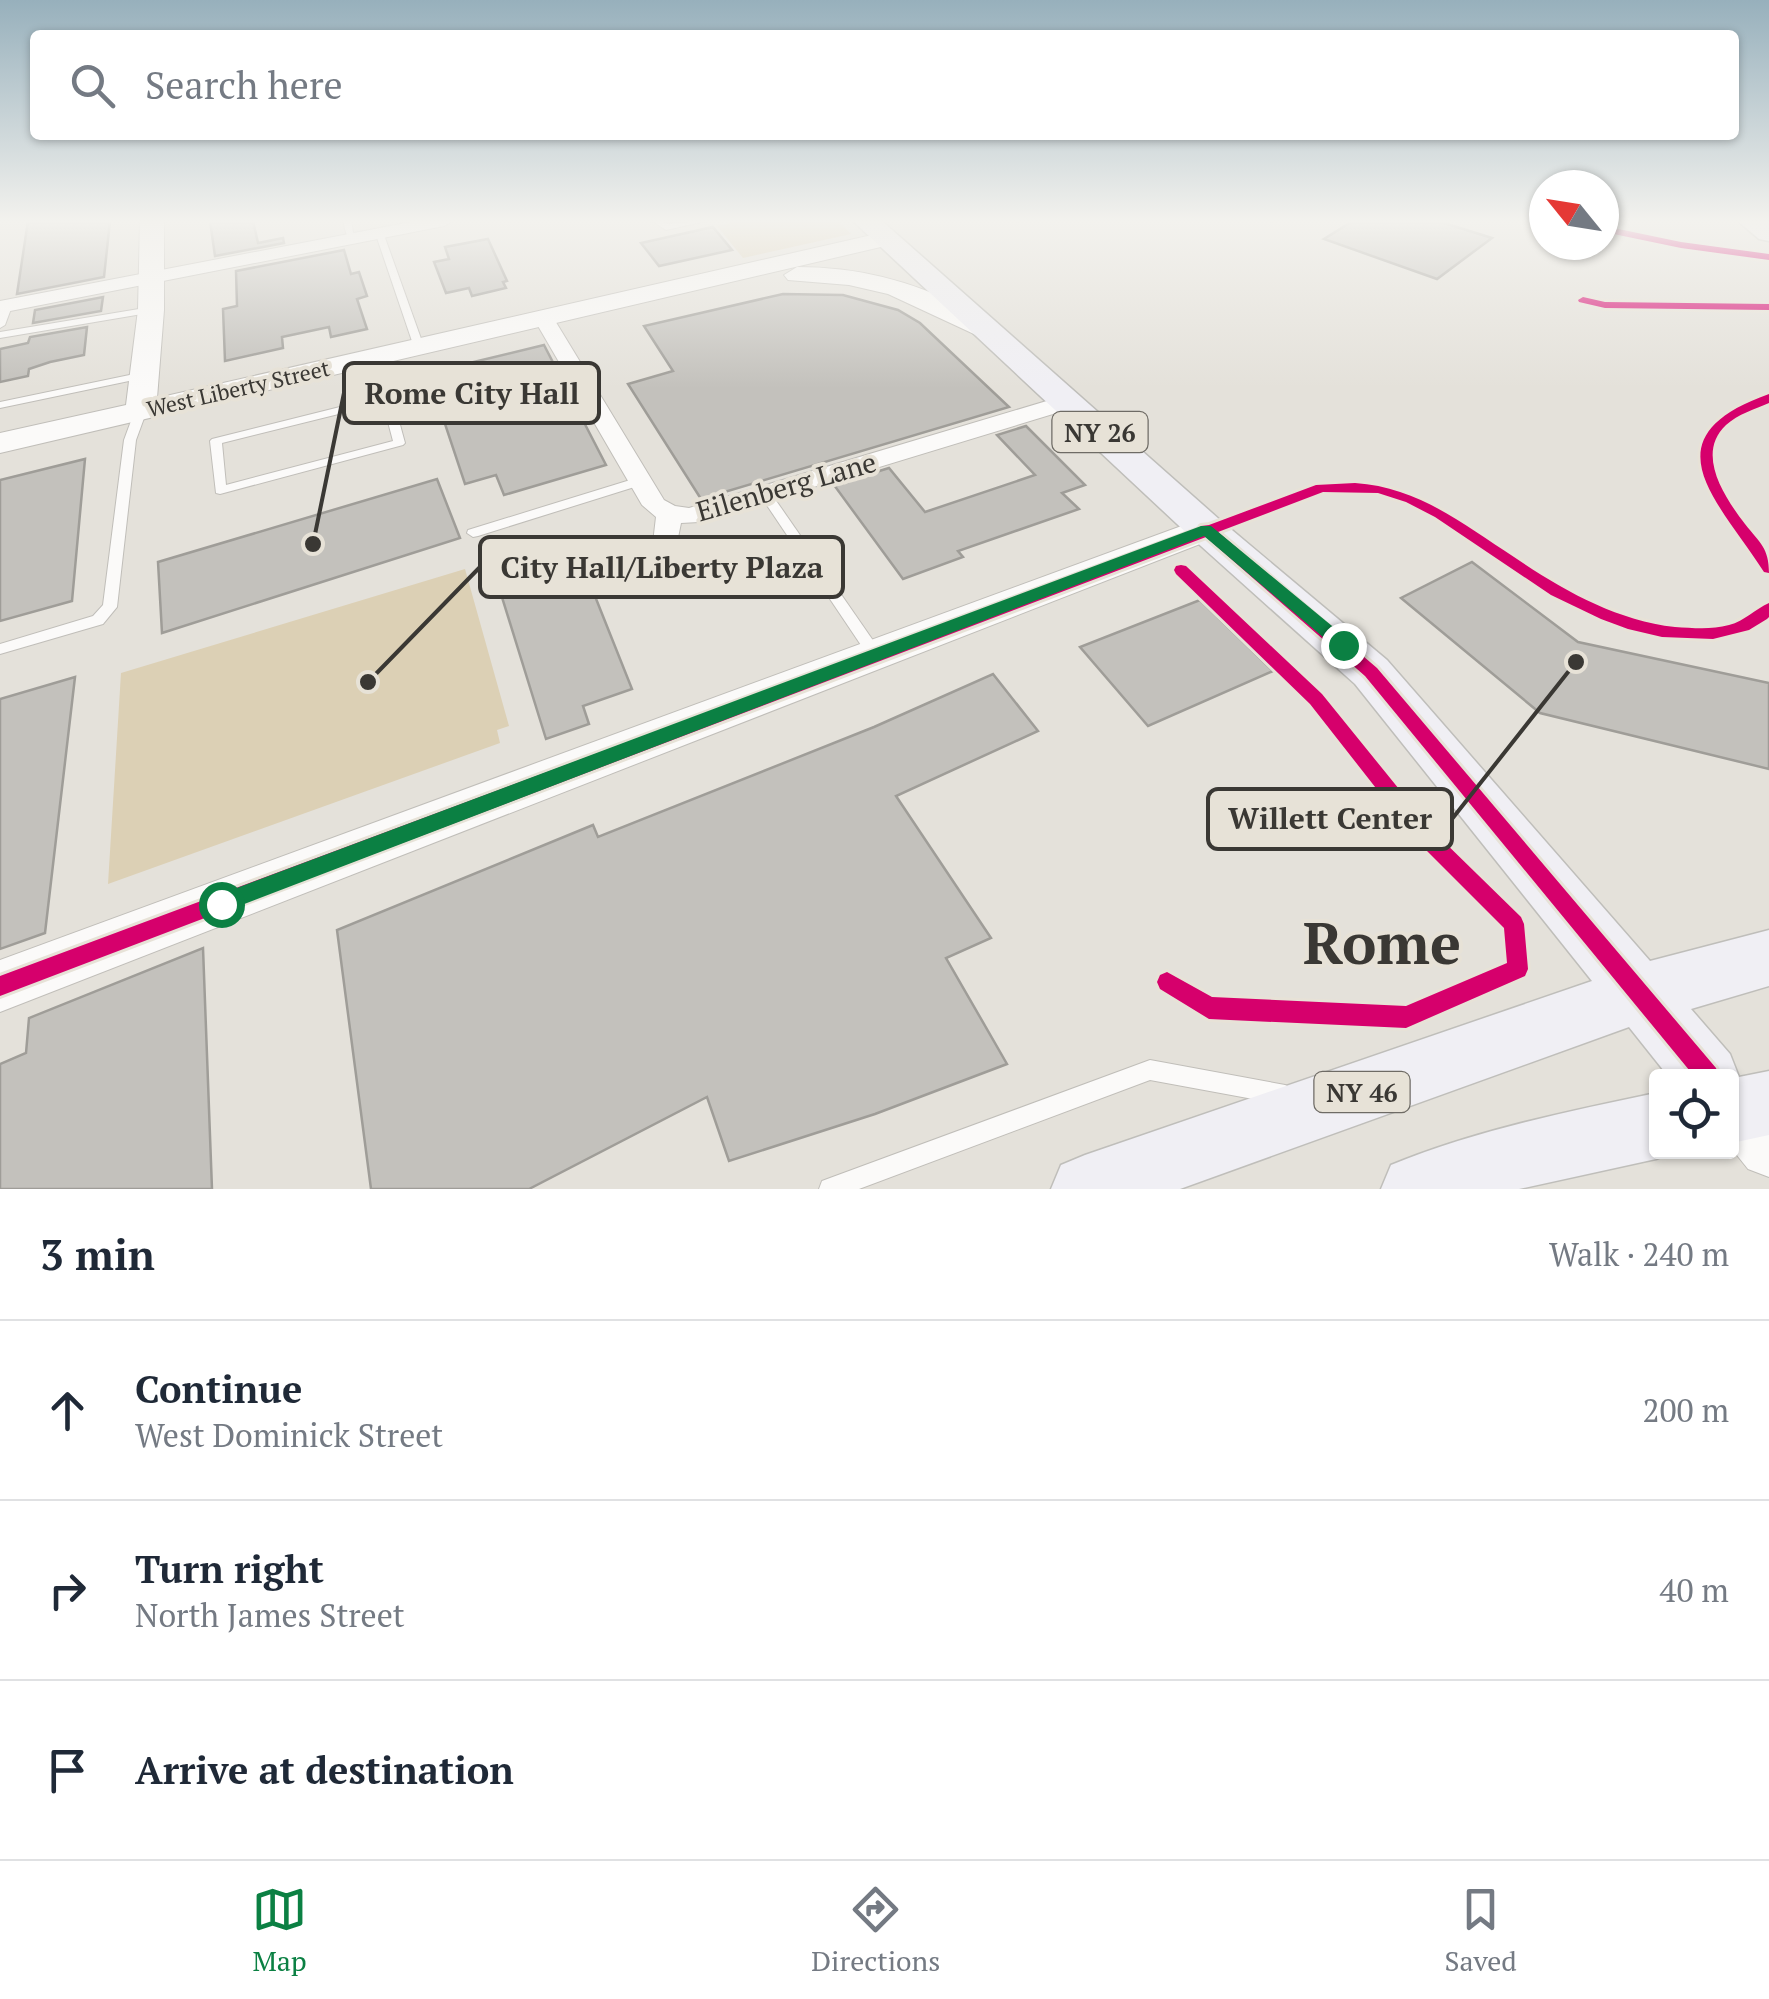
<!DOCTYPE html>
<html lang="en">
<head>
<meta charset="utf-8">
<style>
	:root { --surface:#fff; --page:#f2f2f3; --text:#1f2937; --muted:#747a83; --line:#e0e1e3; --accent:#0b8043 }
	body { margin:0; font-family:"PT Serif",serif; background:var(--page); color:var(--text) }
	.controls { position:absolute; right:30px; bottom:30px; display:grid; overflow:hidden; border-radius:10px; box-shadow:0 2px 8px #0004 }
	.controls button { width:90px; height:90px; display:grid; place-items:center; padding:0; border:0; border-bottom:2px solid var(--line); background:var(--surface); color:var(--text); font:50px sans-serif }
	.compass { position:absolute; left:1529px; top:170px; width:90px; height:90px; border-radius:50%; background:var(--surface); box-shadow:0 2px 8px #0004; rotate:300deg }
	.stop { position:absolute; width:30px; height:30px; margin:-22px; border:8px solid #0b8043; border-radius:50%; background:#fff }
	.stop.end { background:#0b8043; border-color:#fff; box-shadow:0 2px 10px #0008 }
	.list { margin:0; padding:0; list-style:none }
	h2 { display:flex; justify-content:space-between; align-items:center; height:130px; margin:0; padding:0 40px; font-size:42px }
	h2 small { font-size:32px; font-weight:400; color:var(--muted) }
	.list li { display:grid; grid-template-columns:65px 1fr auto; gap:30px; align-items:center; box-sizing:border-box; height:180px; padding:0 40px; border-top:2px solid var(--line) }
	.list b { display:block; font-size:38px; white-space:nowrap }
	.list p { margin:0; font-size:32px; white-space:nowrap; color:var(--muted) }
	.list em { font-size:32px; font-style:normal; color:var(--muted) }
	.icon { flex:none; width:55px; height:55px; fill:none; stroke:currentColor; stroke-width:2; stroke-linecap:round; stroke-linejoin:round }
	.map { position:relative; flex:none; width:1769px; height:1189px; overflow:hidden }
	.search { position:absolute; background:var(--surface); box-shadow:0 2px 8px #0004; left:30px; right:30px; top:30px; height:110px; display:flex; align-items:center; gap:25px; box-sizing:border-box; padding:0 35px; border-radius:10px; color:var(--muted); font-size:38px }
	.sheet { height:670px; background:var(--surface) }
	nav { display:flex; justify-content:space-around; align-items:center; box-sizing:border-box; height:140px; border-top:2px solid var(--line); background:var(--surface); font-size:28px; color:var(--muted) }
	nav a { display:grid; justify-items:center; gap:5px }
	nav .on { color:var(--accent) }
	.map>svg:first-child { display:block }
</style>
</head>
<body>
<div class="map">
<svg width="1769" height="1189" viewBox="0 0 1769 1189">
	<rect width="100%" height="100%" fill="#e4e1da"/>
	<g fill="#dcd0b5">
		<path d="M739 221H838L851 234 743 258 717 226Z"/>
		<path d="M465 569 509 726 497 730 500 743 108 884 121 673Z"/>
	</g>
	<g fill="#c3c1bc" stroke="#9f9d98" stroke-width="2.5">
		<path d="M28 221H110L104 277 17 294Z"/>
		<path d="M210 221H253L258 243 283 238 284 243 215 256Z"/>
		<path d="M1353 221H1438L1492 238 1437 279 1324 239Z"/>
		<path d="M713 227 732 250 659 266 641 243Z"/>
		<path d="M488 239 507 281 503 282 506 288 472 296 469 288 446 293 434 262 449 259 445 247Z"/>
		<path d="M344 250 351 274 359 272 367 296 357 299 367 329 331 337 329 327 282 337 283 348 225 361 223 309 237 306 236 271Z"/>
		<path d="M783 294 843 295 898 310 920 323 1009 407 701 499 628 384 673 371 644 326Z"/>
		<path d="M103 297 101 311 33 323 35 310Z"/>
		<path d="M87 327 84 355 50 362 29 369 28 376 0 382V349L28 343 30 337Z"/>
		<path d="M544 345 606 465 504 495 496 475 465 484 428 373Z"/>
		<path d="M1026 426 1085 485 1062 493 1079 509 958 551 963 557 903 579 834 485 889 468 925 512 1035 475 997 435Z"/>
		<path d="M85 459 72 601 0 621V480Z"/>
		<path d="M437 479 460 538 162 633 158 562Z"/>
		<path d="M573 541 632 689 583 706 589 724 546 739 492 565Z"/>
		<path d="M1472 562 1578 642 1769 683V769L1540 713 1401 598Z"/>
		<path d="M1200 600 1273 671 1148 726 1080 647Z"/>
		<path d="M993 674 1038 731 896 796 991 938 946 958 1007 1064 875 1114 729 1161 707 1097 529 1189H371L337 930 593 825 598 837 874 727Z"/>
		<path d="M75 677 45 933 0 949V699Z"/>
		<path d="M203 948 212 1189H0V1064L26 1053 29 1018Z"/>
	</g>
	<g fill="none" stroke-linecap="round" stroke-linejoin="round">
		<g stroke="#c0beb9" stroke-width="2">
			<g id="lane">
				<path d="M343 221H351L355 242 348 240Z"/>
				<path d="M652 221H662L667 224 706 221 666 230Z"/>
				<path d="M377 233 384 235 424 347 423 349H415L414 347 376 235Z"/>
				<path d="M7 303 12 306 5 325 0 328V312L4 304Z"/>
				<path d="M151 307 154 308V312L0 338V332Z"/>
				<path d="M354 359 359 362 363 401 387 396 393 399 405 443 403 445 220 494 216 493 210 441 212 439 352 404 349 362ZM383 403 393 441 226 485 222 443Z"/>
				<path d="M144 372 149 375 148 377 0 408V402Z"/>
				<path d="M141 407 147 410 136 440 117 607 103 624 0 654V644L93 616 103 605 124 440 135 410Z"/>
				<path d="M640 477 646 481 644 484 478 536 473 537 467 533 468 530Z"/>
				<path d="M764 488 768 489 881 652 883 656 881 660H871L758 492Z"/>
				<path d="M1150 1060 1285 1085 1292 1088 1295 1095 1292 1102 1285 1105 1150 1080 859 1189H819L822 1181 830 1178Z"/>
			</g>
		</g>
		<g stroke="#c0beb9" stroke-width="2">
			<g id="street">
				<path d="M416 221H452L444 226 0 313V301Z"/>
				<path d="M544 313 554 319 664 500 675 506 689 508 1060 397H1076L1079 402 1076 407 699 522 681 523 674 557H656L652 551 656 517 642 505 534 319Z"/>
			</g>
		</g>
		<g stroke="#c0beb9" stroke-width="2">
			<g id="secondary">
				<path d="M140 221H164V310L157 398 885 232 897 239 885 246 0 453V433L126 405 138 310Z"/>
				<path d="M797 267C856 267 911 280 964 308 977 315 994 321 1003 333L989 341 888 294 849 285 788 280 784 275Z"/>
				<path d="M1206 517 1218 521 1224 529 1218 537 0 1012V960Z"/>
				<path d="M1736 1081 1756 1090 1769 1104V1177L1748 1169 1732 1149V1083Z"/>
			</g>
		</g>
		<g stroke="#bfbeba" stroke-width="3">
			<g id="primary">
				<path d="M853 221H882L1220 520 1387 660 1650 961 1769 930V986L1691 1009 1730 1054 1739 1077 1769 1071V1135L1732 1143V1076H1668L1629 1027 1180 1189H1051L1061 1165 1085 1155 1592 981 1355 684 1192 538Z"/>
				<path d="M1738 221H1769V241L1759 239Z"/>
				<path d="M1656 1093V1152H1673L1656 1159 1519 1189H1381L1391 1165C1476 1130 1566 1112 1656 1093Z"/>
			</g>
		</g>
		<use href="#lane" fill="#fbfaf9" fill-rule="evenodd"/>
		<use href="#street" fill="#fbfaf9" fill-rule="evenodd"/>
		<use href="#secondary" fill="#fbfaf9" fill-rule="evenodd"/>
		<use href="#primary" fill="#f0eff4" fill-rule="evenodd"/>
		<g stroke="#e7e2d7" stroke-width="6">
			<g id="cycleway">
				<path d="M1604 226 1681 242 1769 254V260L1681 248 1604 232Z"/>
				<path d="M1583 297 1605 302 1769 304V310L1605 308 1579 302 1578 300Z"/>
				<path d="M1769 394V403C1755 409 1738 414 1726 425 1695 454 1725 498 1745 524 1760 543 1769 548 1769 573L1764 572C1718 500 1645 438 1769 394Z"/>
				<path d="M1355 483C1418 487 1463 524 1514 557 1563 590 1615 620 1675 627 1693 628 1711 630 1729 625 1745 621 1755 609 1769 603V617L1767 619 1749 630 1713 639 1662 637 1628 629 1601 619 1551 595 1435 517 1406 502 1378 493 1323 492 1218 532 1377 668 1716 1068 1719 1076H1694L1365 676 1206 537 0 996V976L1199 529 1201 526 1209 525 1316 485Z"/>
				<path d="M1181 565 1186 566 1322 694 1433 831 1521 917 1524 924 1528 969 1525 976 1406 1028 1209 1019 1160 989 1157 982 1160 975 1167 972 1212 997 1406 1006 1507 963 1504 928 1419 843 1310 704 1176 574 1174 570 1176 566Z"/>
			</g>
		</g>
		<use href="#cycleway" fill="#d6006c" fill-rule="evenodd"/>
	</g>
	<linearGradient id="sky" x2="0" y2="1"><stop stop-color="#97b0bc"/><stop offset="0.57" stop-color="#f3f2ee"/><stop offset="1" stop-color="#f3f2ee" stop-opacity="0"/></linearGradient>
	<rect width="1769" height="388" fill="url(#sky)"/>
	<path fill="#0b8043" d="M1201 526H1211L1349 640V649H1337L1204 536 221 913 213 910 210 904 213 897 221 894Z"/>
	<g text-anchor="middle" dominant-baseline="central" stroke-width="8" stroke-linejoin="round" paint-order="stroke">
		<g font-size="22" fill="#3a3834" stroke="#e7e2d7">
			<text transform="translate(238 388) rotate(-13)">West Liberty Street</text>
		</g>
		<g fill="#e7e2d7" stroke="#6e6b65" stroke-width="2.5">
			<rect x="1052.5" y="412" width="95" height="40" rx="8"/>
			<rect x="1314.5" y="1072" width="95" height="40" rx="8"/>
		</g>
		<g font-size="25" font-weight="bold" fill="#3a3834">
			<text x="1100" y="432">NY 26</text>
			<text x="1362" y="1092">NY 46</text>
		</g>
		<g font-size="28" fill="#3a3834" stroke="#e7e2d7">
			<text transform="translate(786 486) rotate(-16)">Eilenberg Lane</text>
		</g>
		<g font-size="58" font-weight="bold" fill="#3a3834" stroke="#e7e2d7">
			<text x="1382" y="942">Rome</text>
		</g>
	</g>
	<path fill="none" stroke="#3a3834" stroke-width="4" d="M313 544L344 393M368 682L480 567M1576 662L1452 819"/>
	<g fill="#3a3834" stroke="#e7e2d7" stroke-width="4">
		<circle cx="313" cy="544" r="10"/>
		<circle cx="368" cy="682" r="10"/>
		<circle cx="1576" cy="662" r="10"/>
	</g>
	<g fill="#e7e2d7" stroke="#3a3834" stroke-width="4">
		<rect x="344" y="363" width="255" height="60" rx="10"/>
		<rect x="480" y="537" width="363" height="60" rx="10"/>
		<rect x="1208" y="789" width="244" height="60" rx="10"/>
	</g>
	<g font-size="30" text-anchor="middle" font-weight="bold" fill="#3a3834">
		<text x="472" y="404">Rome City Hall</text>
		<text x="662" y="578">City Hall/Liberty Plaza</text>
		<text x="1330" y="829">Willett Center</text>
	</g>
</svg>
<div class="controls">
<button><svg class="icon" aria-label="locate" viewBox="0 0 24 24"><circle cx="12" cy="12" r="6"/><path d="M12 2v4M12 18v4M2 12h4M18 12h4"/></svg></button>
</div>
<svg class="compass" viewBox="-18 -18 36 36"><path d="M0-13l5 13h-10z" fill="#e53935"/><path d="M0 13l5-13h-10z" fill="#747a83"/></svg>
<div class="stop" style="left:221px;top:904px"></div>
<div class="stop end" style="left:1343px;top:645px"></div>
<div class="search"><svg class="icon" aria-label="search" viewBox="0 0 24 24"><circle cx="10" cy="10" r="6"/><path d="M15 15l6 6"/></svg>Search here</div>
</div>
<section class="sheet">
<h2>3 min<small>Walk · 240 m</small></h2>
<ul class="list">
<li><svg class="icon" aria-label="ahead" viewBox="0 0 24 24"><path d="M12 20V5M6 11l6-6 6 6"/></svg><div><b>Continue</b><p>West Dominick Street</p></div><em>200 m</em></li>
<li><svg class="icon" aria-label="right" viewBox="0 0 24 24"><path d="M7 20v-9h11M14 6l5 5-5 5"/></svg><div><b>Turn right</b><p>North James Street</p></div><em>40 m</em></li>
<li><svg class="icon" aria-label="arrive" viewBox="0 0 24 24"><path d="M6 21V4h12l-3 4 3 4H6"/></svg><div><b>Arrive at destination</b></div></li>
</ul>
</section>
<nav>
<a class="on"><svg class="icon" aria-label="map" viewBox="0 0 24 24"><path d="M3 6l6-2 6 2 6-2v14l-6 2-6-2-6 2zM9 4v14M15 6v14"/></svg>Map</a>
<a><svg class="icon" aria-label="directions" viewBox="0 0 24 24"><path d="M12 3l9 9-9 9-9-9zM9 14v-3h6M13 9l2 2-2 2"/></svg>Directions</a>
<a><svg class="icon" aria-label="saved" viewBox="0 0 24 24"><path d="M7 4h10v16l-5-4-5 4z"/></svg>Saved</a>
</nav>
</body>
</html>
